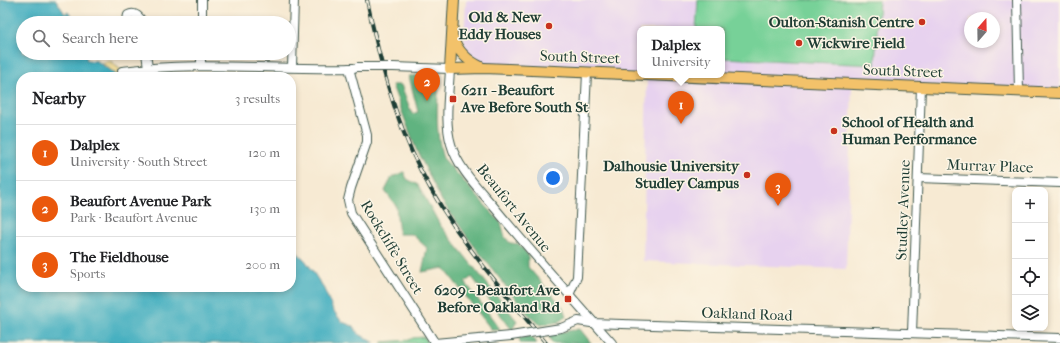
<!DOCTYPE html>
<html lang="en">
<head>
<meta charset="utf-8">
<style>
	:root { --surface:#fff; --page:#f2f2f2; --text:#202124; --muted:#757577; --line:#e0e0e0; --accent:#ea580c }
	body { margin:0; font-family:"IM FELL French Canon",serif; background:var(--page); color:var(--text) }
	.controls { position:absolute; right:12px; bottom:12px; display:grid; overflow:hidden; border-radius:8px; box-shadow:0 2px 6px #0003 }
	.controls button { width:36px; height:36px; display:grid; place-items:center; padding:0; border:0; border-bottom:1px solid var(--line); background:var(--surface); color:var(--text); font:20px sans-serif }
	.compass { position:absolute; left:964px; top:12px; width:36px; height:36px; border-radius:50%; background:var(--surface); box-shadow:0 2px 6px #0003; rotate:20deg }
	.you { position:absolute; left:553px; top:178px; width:14px; height:14px; margin:-10px; border:3px solid #fff; border-radius:50%; background:#1a73e8; box-shadow:0 0 0 6px #1a73e833 }
	.badge { display:grid; place-items:center; width:26px; height:26px; border-radius:50%; background:var(--accent); color:#fff; font-size:13px; font-weight:700 }
	.pin { position:absolute; translate:-50% -33px; filter:drop-shadow(0 1px 2px #0008) }
	.pin::after { content:''; position:absolute; top:21px; width:14px; height:12px; background:inherit; clip-path:polygon(0 0,100% 0,50% 100%) }
	.popup { position:absolute; left:637px; top:26px; width:88px; height:52px; box-sizing:border-box; display:grid; place-content:center; border-radius:8px; background:var(--surface); filter:drop-shadow(0 1px 3px #0005); font-size:13px; white-space:nowrap; color:var(--muted) }
	.popup b { font-size:15px; color:var(--text) }
	.popup::after { content:''; position:absolute; left:50%; top:100%; margin-left:-8px; border:8px solid transparent; border-top-color:var(--surface) }
	.list { margin:0; padding:0; list-style:none }
	h2 { display:flex; justify-content:space-between; align-items:center; height:52px; margin:0; padding:0 16px; font-size:17px }
	h2 small { font-size:13px; font-weight:400; color:var(--muted) }
	.list li { display:grid; grid-template-columns:26px 1fr auto; gap:12px; align-items:center; box-sizing:border-box; height:56px; padding:0 16px; border-top:1px solid var(--line) }
	.list b { display:block; font-size:15px; white-space:nowrap }
	.list p { margin:0; font-size:13px; white-space:nowrap; color:var(--muted) }
	.list em { font-size:13px; font-style:normal; color:var(--muted) }
	.icon { flex:none; width:22px; height:22px; fill:none; stroke:currentColor; stroke-width:2; stroke-linecap:round; stroke-linejoin:round }
	.map { position:relative; flex:none; width:1060px; height:343px; overflow:hidden }
	.search { position:absolute; background:var(--surface); box-shadow:0 2px 6px #0003; left:16px; top:16px; width:280px; height:44px; display:flex; align-items:center; gap:10px; box-sizing:border-box; padding:0 14px; border-radius:22px; color:var(--muted); font-size:15px }
	.panel { position:absolute; background:var(--surface); box-shadow:0 2px 6px #0003; left:16px; top:72px; width:280px; height:220px; border-radius:16px }
	.map>svg:first-child { display:block }
</style>
</head>
<body>
<div class="map">
<svg width="1060" height="343" viewBox="0 0 1060 343">
	<rect width="100%" height="100%" fill="#fcf5e5"/>
	<filter id="ink" filterUnits="userSpaceOnUse"><feTurbulence type="fractalNoise" baseFrequency=".025" numOctaves="2"/><feDisplacementMap in="SourceGraphic" scale="8" xChannelSelector="R" yChannelSelector="G"/><feConvolveMatrix kernelMatrix="1 2 1 2 8 2 1 2 1" color-interpolation-filters="sRGB"/></filter>
	<filter id="wash" filterUnits="userSpaceOnUse"><feTurbulence type="fractalNoise" baseFrequency=".012" numOctaves="4" result="noise"/><feDisplacementMap in="SourceGraphic" scale="16" xChannelSelector="R" yChannelSelector="G"/><feGaussianBlur stdDeviation="0.9" result="paint"/><feColorMatrix in="noise" values="0 0 0 0 0 0 0 0 0 0 0 0 0 0 0 0 0 1.4 0 .05"/><feComposite in="paint" operator="in"/></filter>
	<g filter="url(#wash)">
		<rect width="100%" height="100%" fill="#f7ead3"/>
		<path fill="#e7d2ef" fill-rule="evenodd" d="M466 0H1060V89L852 86 846 269 643 261 647 76 722 75V29H640V75L484 68 471 57 464 45ZM970 18H994V42H970Z"/>
		<g fill="#77d198" stroke="#4b8766">
			<path d="M698 0H879L875 65 722 58V29H696Z"/>
			<path d="M424 337 429 343H381L382 342 409 340 413 338Z"/>
		</g>
		<g fill="#61b380" stroke="#40785a">
			<path d="M435 75 433 77 439 80C437 107 435 131 443 158L501 223 505 237 510 243 519 244 528 255V267L563 307 566 316 559 322 540 325 526 312 471 242 442 201 416 149 392 85H401L412 114 418 112 409 76Z"/>
			<path d="M404 172 407 179 418 185 440 225 517 321 512 330 472 277 465 282 500 329H491L444 268 422 272 427 248 412 234H399L396 206 385 191 392 177Z"/>
			<path d="M580 329 591 343H552L548 334Z"/>
			<path d="M531 336 537 343H520L519 338Z"/>
		</g>
		<path fill="#eeda9e" stroke="#868c69" d="M109 60 122 71 123 76 119 77 102 63Z"/>
		<path fill="#40adbf" stroke="#30757a" d="M0 0H56L65 14 68 12 76 23H23V53H91L86 57 87 60 97 61 119 77H21V287H291V242L297 252 305 260 310 267 324 289 333 310 342 322 353 326 359 334 375 343H0Z"/>
	</g>
	<g filter="url(#ink)">
		<g fill="none" stroke-linecap="round" stroke-linejoin="round">
			<g stroke="#3f574c" stroke-width="10">
				<g id="minor">
					<path d="M1017 0 1019 91"/>
					<path d="M126 23 128 15C135 11 140 17 143 23"/>
					<path d="M202 23V0"/>
					<path d="M146 53 148 68"/>
					<path d="M201 66V53"/>
					<path d="M292 67 294 0"/>
					<path d="M393 67 450 69C449 93 444 121 451 144 457 167 479 189 494 207 532 253 572 298 612 343"/>
					<path d="M349 68 367 135V142L351 188 348 200 351 213 435 343 511 336"/>
					<path d="M122 71C199 61 277 70 354 68"/>
					<path d="M918 178 1060 183"/>
					<path d="M569 295 577 277 587 73"/>
					<path d="M561 328 578 321 591 323 1060 338"/>
					<path d="M912 333 921 87"/>
				</g>
			</g>
			<g stroke="#3f574c" stroke-width="12">
				<g id="major">
					<path d="M454 0 450 69 484 68 1060 93"/>
					<path d="M453 38C458 52 468 61 481 67"/>
				</g>
			</g>
			<use href="#minor" stroke="#fff" stroke-width="8"/>
			<use href="#major" stroke="#f3c26a" stroke-width="10"/>
			<g stroke="#1f3d34" stroke-width="4">
				<path id="rail" d="M367 0C379 58 394 118 421 171 453 234 501 288 546 343"/>
			</g>
			<use href="#rail" stroke="#fcf5e5" stroke-width="2.5" stroke-dasharray="8" stroke-linecap="butt"/>
			<g stroke="#3f574c" stroke-width="10" stroke-linecap="butt">
				<g id="minor-bridge">
					<path d="M357 67H393"/>
					<path d="M511 336 561 328"/>
				</g>
			</g>
			<use href="#minor-bridge" stroke="#fff" stroke-width="8"/>
		</g>
	</g>
	<g fill="#c8321e" stroke="#fcf5e5" stroke-width="1.5">
		<circle cx="922" cy="22" r="4"/>
		<circle cx="549" cy="26" r="4"/>
		<circle cx="799" cy="43" r="4"/>
		<rect x="449" y="95" width="8" height="8" rx="2"/>
		<circle cx="834" cy="131" r="4"/>
		<circle cx="747" cy="175" r="4"/>
		<rect x="564" y="295" width="8" height="8" rx="2"/>
	</g>
	<g text-anchor="middle" dominant-baseline="central" stroke-width="3" stroke-linejoin="round" paint-order="stroke">
		<g font-size="15" font-weight="bold" fill="#1f3d34" stroke="#fcf5e5" text-anchor="end">
			<text x="541" y="17">Old &amp; New<tspan x="541" dy="17">Eddy Houses</tspan></text>
			<text x="914" y="22">Oulton-Stanish Centre</text>
			<text x="807" y="43" text-anchor="start">Wickwire Field</text>
			<text x="461" y="90" text-anchor="start">6211 - Beaufort<tspan x="461" dy="17">Ave Before South St</tspan></text>
			<text x="842" y="122" text-anchor="start">School of Health and<tspan x="842" dy="17">Human Performance</tspan></text>
			<text x="739" y="166">Dalhousie University<tspan x="739" dy="17">Studley Campus</tspan></text>
			<text x="560" y="290">6209 - Beaufort Ave<tspan x="560" dy="17">Before Oakland Rd</tspan></text>
		</g>
		<g font-size="15" fill="#1f3d34" stroke="#fcf5e5">
			<text transform="translate(580 57) rotate(2)">South Street</text>
			<text transform="translate(903 71) rotate(2)">South Street</text>
			<text transform="translate(990 166) rotate(2)">Murray Place</text>
			<text transform="translate(514 208) rotate(51)">Beaufort Avenue</text>
			<text transform="translate(903 210) rotate(-88)">Studley Avenue</text>
			<text transform="translate(392 247) rotate(59)">Rockcliffe Street</text>
			<text transform="translate(747 314) rotate(2)">Oakland Road</text>
		</g>
	</g>
</svg>
<div class="controls">
<button>+</button>
<button>−</button>
<button><svg class="icon" aria-label="locate" viewBox="0 0 24 24"><circle cx="12" cy="12" r="6"/><path d="M12 2v4M12 18v4M2 12h4M18 12h4"/></svg></button>
<button><svg class="icon" aria-label="layers" viewBox="0 0 24 24"><path d="M12 4l9 5-9 5-9-5zM3 14l9 5 9-5"/></svg></button>
</div>
<svg class="compass" viewBox="-18 -18 36 36"><path d="M0-13l5 13h-10z" fill="#e53935"/><path d="M0 13l5-13h-10z" fill="#757577"/></svg>
<div class="you"></div>
<div class="pin badge" style="left:681px;top:124px">1</div>
<div class="popup"><b>Dalplex</b>University</div>
<div class="pin badge" style="left:427px;top:101px">2</div>
<div class="pin badge" style="left:778px;top:206px">3</div>
<div class="search"><svg class="icon" aria-label="search" viewBox="0 0 24 24"><circle cx="10" cy="10" r="6"/><path d="M15 15l6 6"/></svg>Search here</div>
<section class="panel">
<h2>Nearby<small>3 results</small></h2>
<ul class="list">
<li><span class="badge">1</span><div><b>Dalplex</b><p>University · South Street</p></div><em>120 m</em></li>
<li><span class="badge">2</span><div><b>Beaufort Avenue Park</b><p>Park · Beaufort Avenue</p></div><em>130 m</em></li>
<li><span class="badge">3</span><div><b>The Fieldhouse</b><p>Sports</p></div><em>200 m</em></li>
</ul>
</section>
</div>
</body>
</html>
